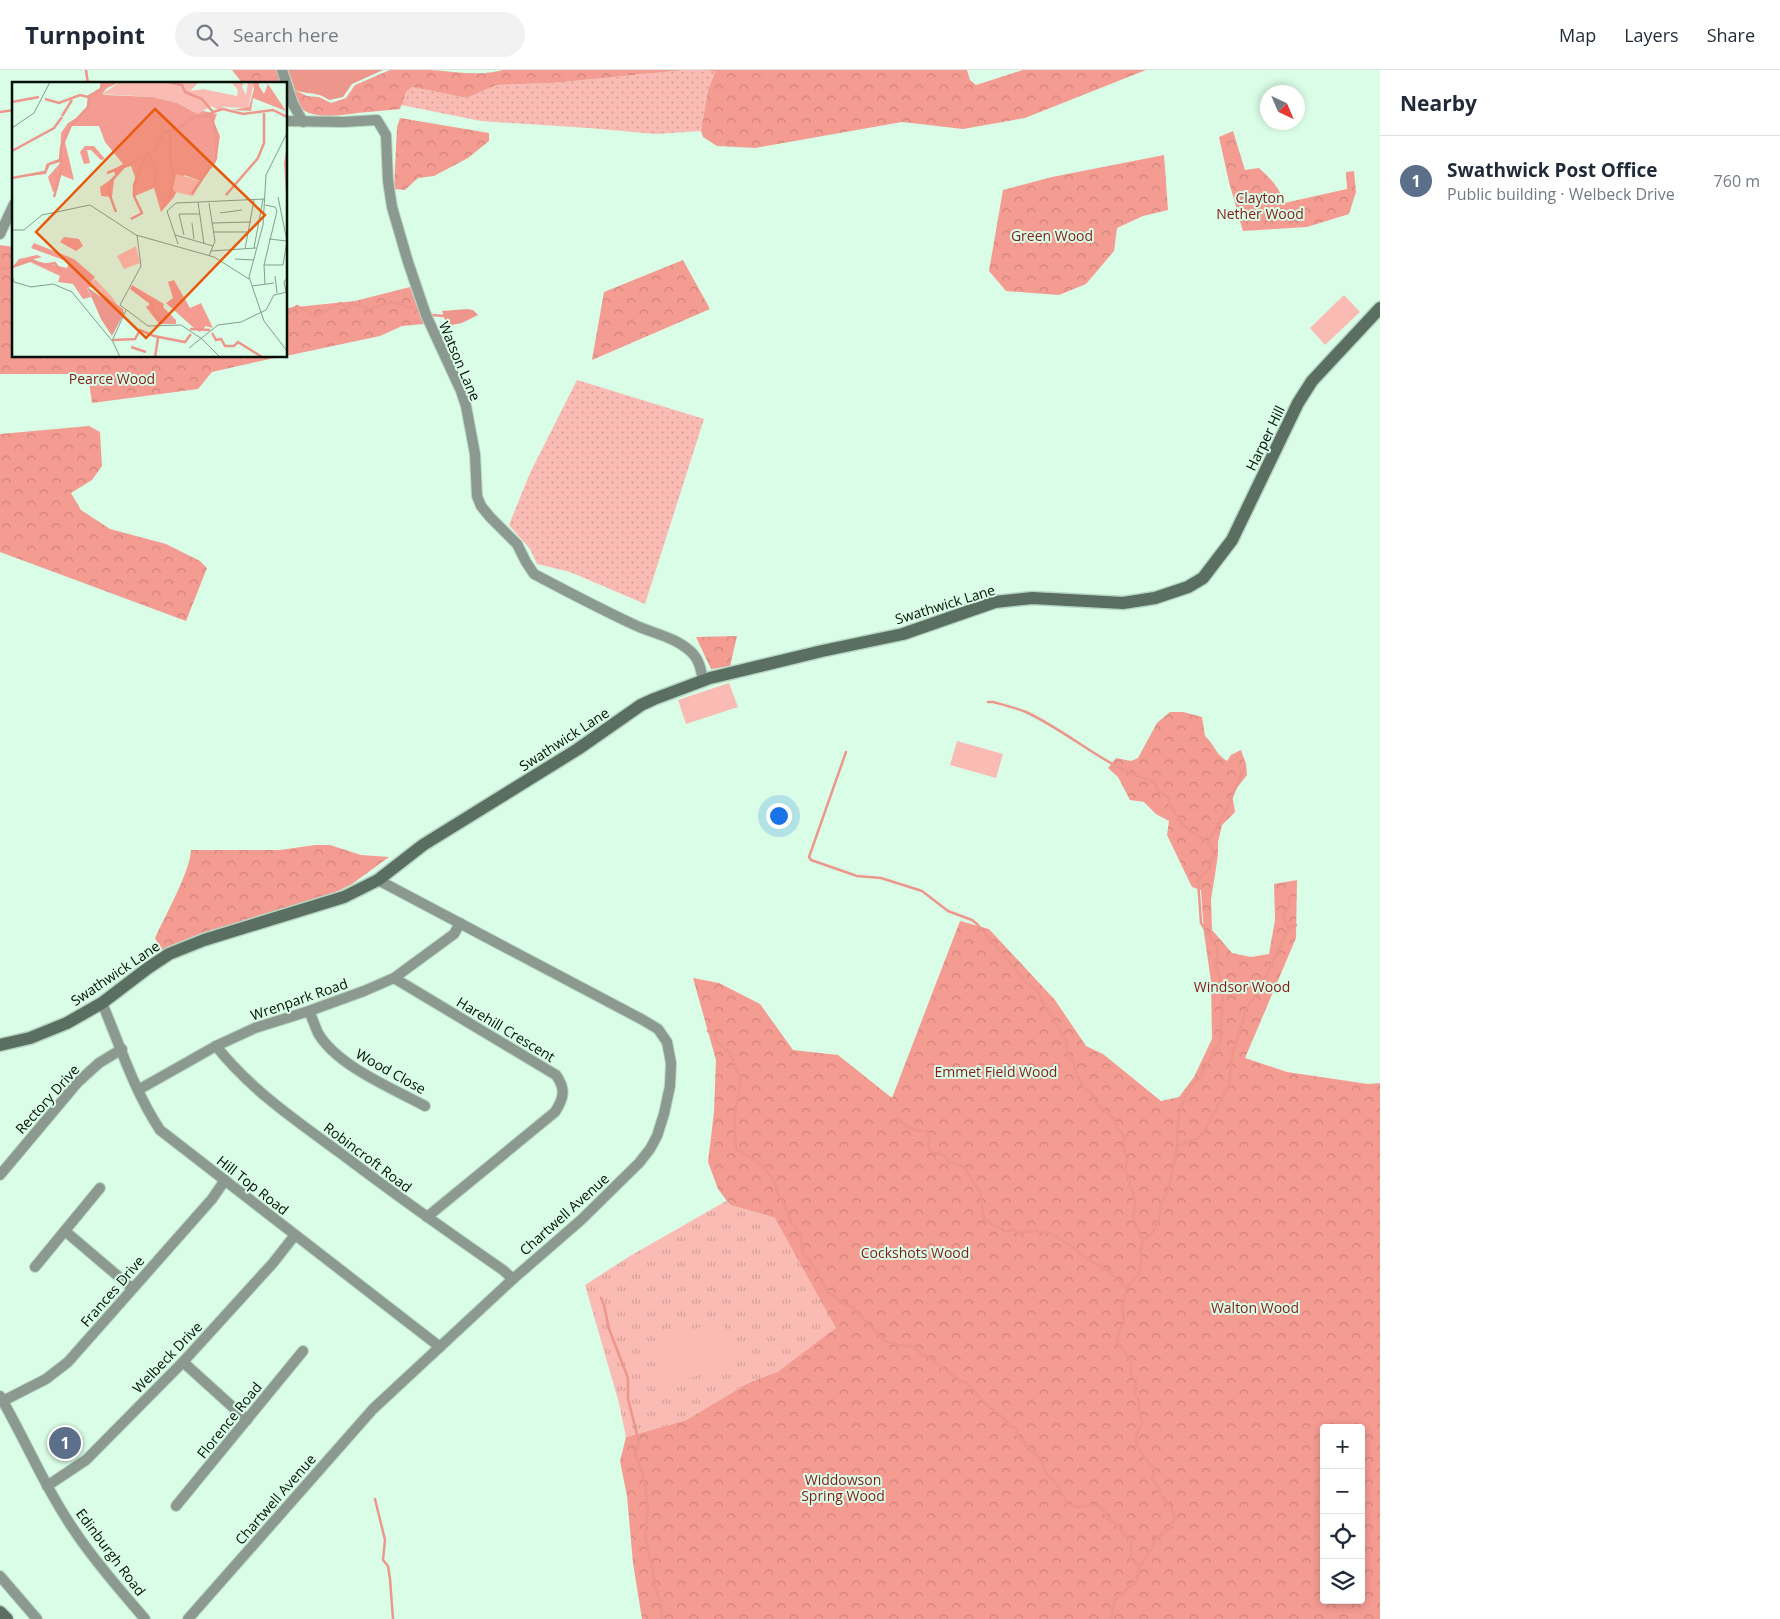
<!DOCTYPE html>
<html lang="en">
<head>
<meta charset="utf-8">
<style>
	:root { --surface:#fff; --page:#f2f2f3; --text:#1f2937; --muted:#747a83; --line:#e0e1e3; --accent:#ae1d20 }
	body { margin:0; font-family:"Open Sans",sans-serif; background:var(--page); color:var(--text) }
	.controls { position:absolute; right:15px; bottom:15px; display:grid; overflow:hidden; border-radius:5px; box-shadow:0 2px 8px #0003 }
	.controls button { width:45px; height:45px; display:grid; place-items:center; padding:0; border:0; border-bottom:1px solid var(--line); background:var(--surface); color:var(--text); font:25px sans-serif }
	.compass { position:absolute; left:1260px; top:15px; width:45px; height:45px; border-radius:50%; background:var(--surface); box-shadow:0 2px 8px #0003; rotate:136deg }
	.you { position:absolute; left:778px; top:745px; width:18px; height:18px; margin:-12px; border:4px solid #fff; border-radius:50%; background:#1a73e8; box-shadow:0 0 0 8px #1a73e833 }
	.badge { display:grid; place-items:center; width:32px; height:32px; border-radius:50%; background:var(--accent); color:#fff; font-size:16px; font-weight:700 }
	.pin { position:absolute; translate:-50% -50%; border:2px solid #fff; box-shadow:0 1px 5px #0006 }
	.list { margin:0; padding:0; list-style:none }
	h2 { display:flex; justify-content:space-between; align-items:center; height:65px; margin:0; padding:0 20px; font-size:21px }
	h2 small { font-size:16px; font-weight:400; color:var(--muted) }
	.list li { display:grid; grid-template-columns:32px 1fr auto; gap:15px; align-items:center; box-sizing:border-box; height:90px; padding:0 20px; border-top:1px solid var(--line) }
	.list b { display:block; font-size:19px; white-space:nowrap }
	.list p { margin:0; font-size:16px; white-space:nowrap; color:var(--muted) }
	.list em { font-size:16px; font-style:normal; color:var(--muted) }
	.icon { flex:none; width:28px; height:28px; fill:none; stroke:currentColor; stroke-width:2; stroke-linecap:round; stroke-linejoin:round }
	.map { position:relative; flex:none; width:1380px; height:1549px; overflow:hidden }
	header { display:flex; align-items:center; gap:30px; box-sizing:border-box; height:70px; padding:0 25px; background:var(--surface); border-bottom:1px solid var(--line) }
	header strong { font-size:24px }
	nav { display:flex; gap:28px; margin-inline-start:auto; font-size:18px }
	.search { width:350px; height:45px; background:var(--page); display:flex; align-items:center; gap:12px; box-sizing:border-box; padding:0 18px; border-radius:28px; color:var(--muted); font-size:19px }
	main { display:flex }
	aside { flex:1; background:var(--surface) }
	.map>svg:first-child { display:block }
</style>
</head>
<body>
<header>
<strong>Turnpoint</strong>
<div class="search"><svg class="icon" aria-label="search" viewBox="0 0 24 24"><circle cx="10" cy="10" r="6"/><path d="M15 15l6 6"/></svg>Search here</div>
<nav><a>Map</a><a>Layers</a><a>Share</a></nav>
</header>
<main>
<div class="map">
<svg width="1380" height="1549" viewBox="0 0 1380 1549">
	<defs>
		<pattern id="grass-dots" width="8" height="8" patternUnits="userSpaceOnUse" patternTransform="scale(1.25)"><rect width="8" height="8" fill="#fabbb4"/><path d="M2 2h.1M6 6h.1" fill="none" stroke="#d5a099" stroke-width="1.8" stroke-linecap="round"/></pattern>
		<pattern id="forest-crowns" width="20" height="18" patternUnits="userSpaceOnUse" patternTransform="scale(1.25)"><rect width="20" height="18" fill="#f49b92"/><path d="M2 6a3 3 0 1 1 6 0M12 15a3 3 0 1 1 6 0" fill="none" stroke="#d0847c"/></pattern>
		<pattern id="park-tufts" width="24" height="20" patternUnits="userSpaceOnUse" patternTransform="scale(1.25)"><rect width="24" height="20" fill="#fabbb4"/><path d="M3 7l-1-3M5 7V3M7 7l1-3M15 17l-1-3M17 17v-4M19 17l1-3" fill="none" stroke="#d5a099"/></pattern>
	</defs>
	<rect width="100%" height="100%" fill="#d9fde6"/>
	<g fill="url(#grass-dots)">
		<path d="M685 0H707L715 2 708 20 701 61 656 64 588 58 481 51 401 35 406 22 412 17 467 28 496 15 553 13Z"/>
		<path d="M577 310 704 349 645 534 570 502 537 494 530 479 509 455 530 403Z"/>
	</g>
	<g fill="url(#forest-crowns)" fill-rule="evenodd">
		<path d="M232 0H278L283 14H243Z"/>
		<path d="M390 0C403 0 416 0 429 0 454 1 478 7 503 0H685L553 13 496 15 467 28 412 17 406 22 400 39C386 40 372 42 357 43 337 46 293 53 295 20L307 26 319 27 331 33 346 28 355 15Z"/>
		<path d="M707 0H967L970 10 976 15 1023 0H1146L1025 48 963 59 902 52 755 78 717 76 703 67 701 61 708 20 715 2Z"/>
		<path d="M400 48 489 63V71L468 88 434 106 418 108 405 120 394 119 397 57Z"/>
		<path d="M1233 61 1245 100 1259 98C1270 108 1280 118 1284 133L1347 119 1346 102 1354 101 1356 122 1349 144 1307 157 1243 161 1229 112 1219 67Z"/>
		<path d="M1164 85 1168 140 1143 146 1117 158 1114 181 1086 214 1059 225 1006 221 989 201 1003 120 1052 107Z"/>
		<path d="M0 175 14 177V286H283L212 302 198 319 92 333 88 304H0Z"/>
		<path d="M683 190 710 239 592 290 604 222Z"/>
		<path d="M410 217 424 254 402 256 380 266 286 286V238L355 231Z"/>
		<path d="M89 356 100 362 102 396 92 410 71 423 81 440 110 459 166 474 200 491 207 498 186 551 0 482V364Z"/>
		<path d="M737 566 730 596 711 599 696 567Z"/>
		<path d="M1170 642H1183L1202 647 1205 666C1216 676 1215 684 1227 691L1231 685 1241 680 1246 694 1247 705 1232 724 1235 742 1222 755 1218 772V785L1211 830 1212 860 1232 883 1251 887 1269 884 1275 850 1274 814 1297 810 1296 868 1245 988 1287 1002 1368 1014 1380 1013V1549H642L633 1493 627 1426 620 1391 626 1367 686 1350 748 1313 779 1301 775 1148 730 1135 718 1119 708 1092 714 1042 716 990 693 908 719 913 760 934 793 980 838 985 892 1028 960 851 989 859 1055 930 1086 976 1103 984 1161 1031 1179 1027 1194 1007 1212 969 1211 911 1204 863 1201 820 1192 817 1167 765 1169 751 1156 744 1144 732 1130 730 1118 707 1108 698 1116 688 1131 691 1138 688 1157 653ZM1324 1358H1361V1530H1324Z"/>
		<path d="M315 775H330L361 785 389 787 352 814 330 825 280 841 203 863 162 881 155 868C165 846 190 802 191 780H280Z"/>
	</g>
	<path fill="url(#park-tufts)" d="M726 1131 730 1135 775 1148 836 1258 779 1301 748 1313 686 1350 626 1367 619 1333 585 1215 630 1186Z"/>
	<g fill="#fabbb4">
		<path d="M1344 225 1360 242 1325 275 1310 258Z"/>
		<path d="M729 613 738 637 686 654 678 630Z"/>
		<path d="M957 671 1003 684 996 708 950 695Z"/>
		<path d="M721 1249 736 1291 664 1318 649 1276Z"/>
	</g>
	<g fill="#ed968c">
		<path d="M288 0H383L352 14 343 27 329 30C317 21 308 25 295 20Z"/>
		<path d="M467 239 473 240 478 245 462 253 447 256 442 241Z"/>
	</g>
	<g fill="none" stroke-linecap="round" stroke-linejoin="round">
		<g stroke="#ed968c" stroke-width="2.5">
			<path d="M86 0 88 14"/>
			<path d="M0 42 14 40"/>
			<path d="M0 199 14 197"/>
			<path d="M286 243 297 236 315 246 340 233 348 238 351 233 369 239 392 232 413 238"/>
			<path d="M430 243 432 245 444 246"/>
			<path d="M988 632H993C1004 635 1016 638 1026 642 1071 663 1107 699 1155 712L1157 720 1169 728V734L1184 756 1208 773 1214 782 1210 798 1198 810 1201 853 1217 878 1218 886 1215 893C1218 900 1218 908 1223 914L1220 974 1212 982 1213 984 1204 999 1201 1007C1184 1016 1179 1045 1177 1062 1177 1067 1178 1073 1177 1078 1175 1090 1172 1103 1169 1116 1168 1123 1162 1130 1161 1137 1160 1149 1155 1165 1143 1170"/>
			<path d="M846 682 809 787 811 790 857 806 881 808 922 821 948 841 972 850 977 854 1027 913 1038 921 1040 928 1066 970 1068 985 1073 992 1077 1005 1084 1018 1091 1022 1096 1033 1114 1049 1118 1059 1124 1066V1077L1127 1091 1125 1101 1130 1109V1117L1133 1121 1135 1135 1133 1147 1143 1170 1141 1177 1140 1201 1127 1218 1122 1237 1124 1251 1117 1267 1118 1273 1130 1289 1132 1306 1136 1310 1135 1323 1139 1331V1339L1142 1354C1127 1374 1142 1384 1155 1399L1152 1409 1160 1419 1159 1423 1170 1435 1175 1448 1170 1458 1155 1469 1152 1478 1139 1497 1137 1510 1115 1530 1111 1549"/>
			<path d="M1208 773 1228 736 1244 698"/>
			<path d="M1289 858 1296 855"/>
			<path d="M708 961 714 963 717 972 730 983 741 1010 734 1049 736 1078 761 1094 774 1110 778 1124 784 1133 791 1152 800 1163 803 1184C816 1193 817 1208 827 1220 832 1226 846 1235 853 1238L885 1271 898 1275 914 1277 921 1284 931 1289 960 1311 967 1313 987 1335 1005 1349 1010 1357 1016 1358 1018 1367 1041 1390 1045 1402 1056 1413 1068 1434 1077 1437 1098 1435 1105 1442 1106 1447 1119 1456 1123 1464 1131 1469V1489L1139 1497"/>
			<path d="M897 1048C905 1056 915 1062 926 1061L930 1066 928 1075 930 1081 945 1086 949 1092 964 1097 980 1122 984 1150 1007 1162 1012 1159 1020 1163 1036 1161 1052 1164 1071 1176 1087 1189 1109 1201 1127 1218"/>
			<path d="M1178 1076 1198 1068 1205 1060 1229 1015 1233 981 1244 948 1245 940 1259 920 1289 858 1283 847 1289 836 1290 826"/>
			<path d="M601 1228 604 1235 609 1259 628 1308V1329L639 1372 635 1384 644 1407 648 1440 645 1465 657 1523 661 1533 662 1549"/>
			<path d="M375 1429 385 1470 383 1490 388 1496 390 1509 393 1549"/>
		</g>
		<g stroke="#b7d7c2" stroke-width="12">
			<g id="street">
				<path d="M282 0 293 34 303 52"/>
				<path d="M286 51 343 52 377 50 386 65 388 111 392 137 408 192 426 245 461 321 466 336 475 384 477 426 481 436 490 447 517 474 526 492 534 504C568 522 602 540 637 556 655 564 674 567 689 580 699 588 701 599 703 611"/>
				<path d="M0 164 14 134"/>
				<path d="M394 908 556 1005C566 1019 564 1028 555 1042L427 1147"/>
				<path d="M102 933C120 975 134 1021 160 1060L440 1277"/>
				<path d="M309 941C312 948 315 956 318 963 337 996 392 1018 425 1036"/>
				<path d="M216 976C250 1019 295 1050 339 1082 393 1123 448 1162 503 1200L513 1209"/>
				<path d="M138 1020 216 976 255 958 309 941 364 921 394 908 454 864 460 853"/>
				<path d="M0 1105 78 1012 99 993 122 979"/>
				<path d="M65 1161 132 1218"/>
				<path d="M35 1197 100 1118"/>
				<path d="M183 1292 247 1350"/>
				<path d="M0 1326C26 1371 46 1420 76 1463 96 1493 121 1521 145 1549"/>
				<path d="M3 1331 46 1309 68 1292 212 1129 225 1110"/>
				<path d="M47 1416 86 1390 183 1292 273 1193 295 1165"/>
				<path d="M176 1436 303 1281"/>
				<path d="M0 1506 37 1549"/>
				<path d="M188 1549 373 1339 513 1209 581 1150 639 1093 650 1079 657 1066 664 1044 670 1016 671 993 667 972 658 959 643 950 378 810"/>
			</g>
		</g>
		<g stroke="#b7d7c2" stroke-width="15">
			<g id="secondary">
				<path d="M0 975 30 968 67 953 102 933 148 898 169 884 204 870 344 827 378 810 423 775 578 679 641 635 654 629 710 608 822 581 903 564 995 532 1032 528 1123 533 1155 528 1188 517 1203 508 1232 470 1298 333 1312 311 1380 238"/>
				<path d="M0 1542 7 1549"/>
			</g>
		</g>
		<use href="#street" stroke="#8b9990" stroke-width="10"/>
		<use href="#secondary" stroke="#5a6f62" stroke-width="12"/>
	</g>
	<g text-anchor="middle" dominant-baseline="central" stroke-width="4" stroke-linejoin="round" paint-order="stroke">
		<g font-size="14" fill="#811b1a" stroke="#d9fde6">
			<text x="1260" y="127">Clayton<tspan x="1260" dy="16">Nether Wood</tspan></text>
			<text x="1052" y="165">Green Wood</text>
			<text x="112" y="308">Pearce Wood</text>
			<text x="1242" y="916">Windsor Wood</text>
			<text x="996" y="1001">Emmet Field Wood</text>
			<text x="915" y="1182">Cockshots Wood</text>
			<text x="1255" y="1237">Walton Wood</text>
			<text x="843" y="1409">Widdowson<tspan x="843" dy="16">Spring Wood</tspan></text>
		</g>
		<g font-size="14" fill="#040f08" stroke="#d9fde6">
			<text transform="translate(460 291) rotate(67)">Watson Lane</text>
			<text transform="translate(1265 368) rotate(-64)">Harper Hill</text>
			<text transform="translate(945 534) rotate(-17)">Swathwick Lane</text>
			<text transform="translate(564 669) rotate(-33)">Swathwick Lane</text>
			<text transform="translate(115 903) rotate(-34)">Swathwick Lane</text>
			<text transform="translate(299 929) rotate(-19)">Wrenpark Road</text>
			<text transform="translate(506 959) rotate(31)">Harehill Crescent</text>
			<text transform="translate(391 1001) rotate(29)">Wood Close</text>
			<text transform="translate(47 1029) rotate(-48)">Rectory Drive</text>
			<text transform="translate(368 1087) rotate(37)">Robincroft Road</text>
			<text transform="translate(253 1115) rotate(38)">Hill Top Road</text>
			<text transform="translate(564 1144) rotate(-42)">Chartwell Avenue</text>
			<text transform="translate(112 1221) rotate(-49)">Frances Drive</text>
			<text transform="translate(167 1287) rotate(-46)">Welbeck Drive</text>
			<text transform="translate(229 1350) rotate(-51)">Florence Road</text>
			<text transform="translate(275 1429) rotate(-49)">Chartwell Avenue</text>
			<text transform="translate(111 1482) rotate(53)">Edinburgh Road</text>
		</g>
	</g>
	<g transform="translate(12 12)">
		<rect width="275" height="275" fill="#d9fde6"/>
		<path d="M108 0H187L178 9 191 7 225 14 226 8 219 0H232L230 5 234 13 236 0 242 1 236 26 211 25 207 28 199 24 186 32 165 21 141 15 90 12ZM124 164 128 181 112 187 105 174ZM83 197 100 215 105 222 78 202Z" fill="#fabbb4"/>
		<path d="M89 0H108L95 6 90 12 94 13 141 15 165 21 186 32 191 29 205 32 202 40 208 54 204 80 189 99 172 93 162 115 149 130 142 106 123 114 121 112 123 95 119 84 112 86 102 98 100 115 89 114 88 105 104 94 101 88 93 92 111 82 93 60 87 44H59L53 60 62 98 49 93 45 109 41 110 36 95 49 80 37 83 34 92 0 96 33 89 34 82 48 77 49 51 56 41 69 33 76 24 77 14 88 6ZM241 0H250H247V4L252 12 256 2 274 29 241 16 239 29 220 28 237 25 242 7ZM275 63V128L272 81ZM73 64H82L93 77 89 78 79 68H75L78 81 72 82 68 70ZM52 155 67 157 71 164 64 169 48 160ZM22 161 62 177 83 195 78 202 111 227 112 232 79 205 75 206 79 215 71 217 61 202 46 200 48 194 16 179 0 186 7 177 25 173 30 175 19 178 55 186 57 180 19 166ZM162 198 178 226 189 221 201 246 194 244 188 250 183 247 154 221 161 216 156 200ZM120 203 152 222 151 225 164 238V242H147L134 225 138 222 118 207Z" fill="#f49b92"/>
		<path d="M164 92 189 99 181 114 163 110 160 105Z" fill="#fabbb4"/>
		<path d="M75 205 112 231 100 254 89 237Z" fill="#ed968c"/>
		<path fill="none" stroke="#ed968c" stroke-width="2.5" d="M156 0 170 3 173 10 190 17 201 30 211 27 231 32 261 28 275 35M33 17 47 21 68 13 76 15M0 20 27 15M199 32 204 52M50 34 60 18M60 42 76 25 77 14 89 7 90 0M0 69 42 46 50 35M138 74 144 89 143 104M95 91 123 80M0 96 33 90 37 82 48 78 49 66 59 43M180 112 204 76 205 54M214 113 246 76 252 61V31M42 115 50 85 49 75M151 125 158 114 162 95 158 77V51M104 130 97 111 98 100 112 85 132 75M119 137 130 131 122 114V103L133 75 142 69 152 50 163 48 184 34H195L201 30M0 185 20 178 31 183 43 181 49 190M120 206 139 221 143 233 151 241M178 247 198 248M200 251 204 258 209 257 213 264H222L226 260 250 275M101 258 123 257 128 248 142 254 173 260 179 252M119 265 134 270M143 275 146 256"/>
		<path fill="none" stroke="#849e8d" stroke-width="1" d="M0 46 22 31 38 0M275 51 254 93 251 143 237 195 252 239 275 269M186 120 192 162M197 121 203 159 197 174M208 131 230 128M180 141 182 157M200 141 239 140M0 148H12L30 133 78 123 124 153 202 175 237 197M201 150H236M125 153 129 184 108 223 136 244 169 243 190 257 208 275M163 153 201 164M172 153 167 132H188M257 157 275 159M166 162 155 129 164 121 253 117M242 166 251 117M233 167 242 118M199 169 244 166M223 177 242 178M252 183H271L275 159 266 115M0 193 2 200 19 205 41 202 60 210 101 260 108 275M263 194 265 211M253 202 252 183 265 129 263 125 253 123M240 204 262 201M274 210 272 200 275 196M100 259 114 228M177 266 206 243 229 240 254 228 262 213 275 210"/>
		<path fill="#e8590c" fill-opacity="0.15" stroke="#e8590c" stroke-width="2.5" d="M143 27 253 133 134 256 24 150Z"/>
		<rect width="275" height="275" fill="none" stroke="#040f08" stroke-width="2.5"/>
	</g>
</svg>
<div class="controls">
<button>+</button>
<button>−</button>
<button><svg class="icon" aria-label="locate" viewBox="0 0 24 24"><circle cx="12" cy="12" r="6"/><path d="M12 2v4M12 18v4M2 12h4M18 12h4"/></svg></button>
<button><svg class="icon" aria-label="layers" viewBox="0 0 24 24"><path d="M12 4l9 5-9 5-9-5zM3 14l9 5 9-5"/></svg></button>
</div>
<svg class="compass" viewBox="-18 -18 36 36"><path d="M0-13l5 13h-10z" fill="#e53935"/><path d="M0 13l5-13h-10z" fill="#747a83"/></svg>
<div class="you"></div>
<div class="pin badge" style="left:65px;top:1373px;background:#5c6f8a">1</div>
</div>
<aside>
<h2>Nearby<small></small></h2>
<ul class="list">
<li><span class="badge" style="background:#5c6f8a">1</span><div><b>Swathwick Post Office</b><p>Public building · Welbeck Drive</p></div><em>760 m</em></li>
</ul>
</aside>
</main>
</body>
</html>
